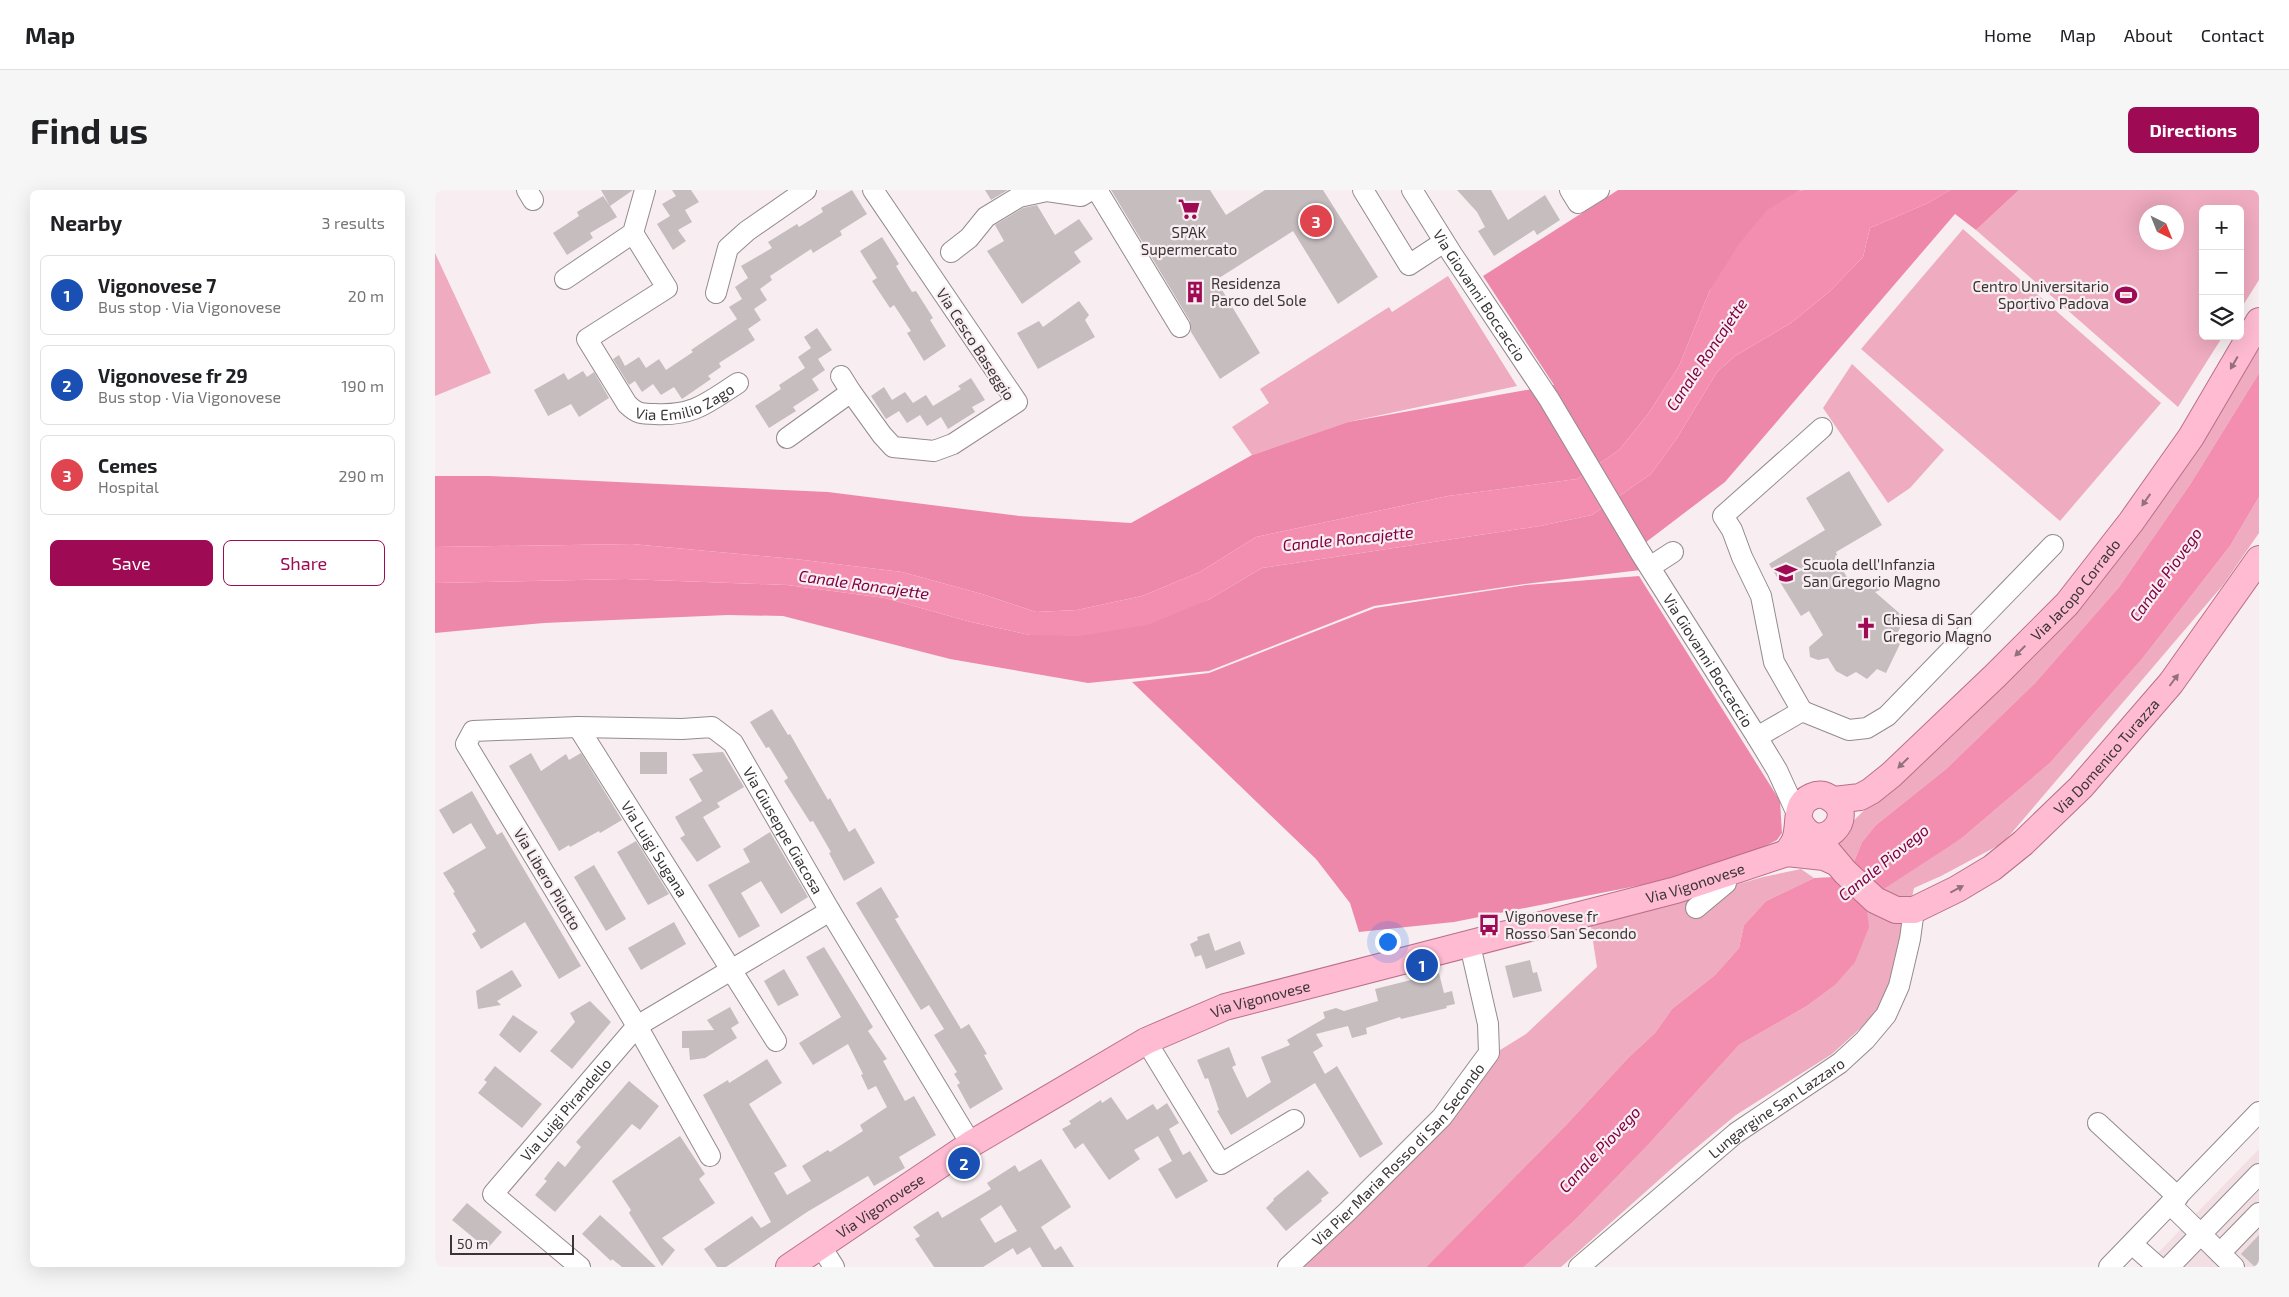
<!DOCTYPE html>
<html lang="en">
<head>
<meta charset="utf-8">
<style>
	:root { --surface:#fff; --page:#f6f6f6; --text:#202124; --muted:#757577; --line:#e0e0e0; --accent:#9e0a54 }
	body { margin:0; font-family:"Exo 2",sans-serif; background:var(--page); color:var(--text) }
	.controls { position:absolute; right:15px; top:15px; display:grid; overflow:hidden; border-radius:8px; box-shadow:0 5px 20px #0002 }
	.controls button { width:45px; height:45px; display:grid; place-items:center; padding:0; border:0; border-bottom:1px solid var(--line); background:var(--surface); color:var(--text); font:25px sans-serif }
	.compass { position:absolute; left:1704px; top:15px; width:45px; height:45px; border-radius:50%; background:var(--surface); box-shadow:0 5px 20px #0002; rotate:137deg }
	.scale { position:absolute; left:15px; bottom:12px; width:124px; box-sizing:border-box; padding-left:5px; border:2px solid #393536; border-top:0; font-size:14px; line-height:18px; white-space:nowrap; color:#393536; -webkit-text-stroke:4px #f8eef1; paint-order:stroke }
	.you { position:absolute; left:952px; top:751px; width:18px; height:18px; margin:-12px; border:4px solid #fff; border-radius:50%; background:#1a73e8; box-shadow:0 0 0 8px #1a73e833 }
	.badge { display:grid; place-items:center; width:32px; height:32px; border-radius:50%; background:var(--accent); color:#fff; font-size:16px; font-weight:700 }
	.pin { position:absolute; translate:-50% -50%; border:2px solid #fff; box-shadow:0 1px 5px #0006 }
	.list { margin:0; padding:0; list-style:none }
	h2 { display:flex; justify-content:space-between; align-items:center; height:65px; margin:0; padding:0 20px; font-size:21px }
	h2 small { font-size:16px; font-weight:400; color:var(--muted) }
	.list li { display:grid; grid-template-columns:32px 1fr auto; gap:15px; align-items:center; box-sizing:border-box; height:80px; margin:0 10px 10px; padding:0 10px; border:1px solid var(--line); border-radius:8px }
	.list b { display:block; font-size:19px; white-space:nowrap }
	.list p { margin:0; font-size:16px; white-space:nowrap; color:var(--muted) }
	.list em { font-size:16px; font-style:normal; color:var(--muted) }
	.actions { display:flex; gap:10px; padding:15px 20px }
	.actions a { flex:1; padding:11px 0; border:1px solid var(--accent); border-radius:8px; text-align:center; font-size:18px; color:var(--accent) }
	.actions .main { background:var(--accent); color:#fff }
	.icon { flex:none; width:28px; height:28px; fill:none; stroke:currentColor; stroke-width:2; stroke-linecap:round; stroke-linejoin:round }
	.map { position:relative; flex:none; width:1824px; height:1077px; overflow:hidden; border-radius:8px }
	header { display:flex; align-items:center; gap:30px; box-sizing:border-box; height:70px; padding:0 25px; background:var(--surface); border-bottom:1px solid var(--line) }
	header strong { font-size:24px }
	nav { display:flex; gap:28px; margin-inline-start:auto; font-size:18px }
	.intro { display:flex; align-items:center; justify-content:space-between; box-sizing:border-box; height:120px; padding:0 30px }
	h1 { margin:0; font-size:35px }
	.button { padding:12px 22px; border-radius:8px; background:var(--accent); color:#fff; font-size:18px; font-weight:700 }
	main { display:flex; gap:30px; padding:0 30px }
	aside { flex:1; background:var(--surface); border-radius:8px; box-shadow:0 5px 20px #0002 }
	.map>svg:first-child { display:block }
</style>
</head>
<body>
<header>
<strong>Map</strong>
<nav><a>Home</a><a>Map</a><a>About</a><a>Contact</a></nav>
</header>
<div class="intro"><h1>Find us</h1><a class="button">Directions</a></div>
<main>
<aside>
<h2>Nearby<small>3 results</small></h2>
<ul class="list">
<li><span class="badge" style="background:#1a4fb4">1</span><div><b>Vigonovese 7</b><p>Bus stop · Via Vigonovese</p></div><em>20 m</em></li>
<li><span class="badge" style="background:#1a4fb4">2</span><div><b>Vigonovese fr 29</b><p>Bus stop · Via Vigonovese</p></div><em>190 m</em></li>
<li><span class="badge" style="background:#e0444e">3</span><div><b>Cemes</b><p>Hospital</p></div><em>290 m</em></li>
</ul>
<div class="actions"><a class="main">Save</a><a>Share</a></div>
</aside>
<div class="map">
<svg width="1824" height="1077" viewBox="0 0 1824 1077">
	<rect width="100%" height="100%" fill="#f8eef1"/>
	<path fill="#f1dfe4" d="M1824 959V1077H1709Z"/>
	<g fill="#efabbf" fill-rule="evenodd">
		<path d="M1584 0H1824V90L1805 120V19H1768V146H1788L1743 217 1541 40ZM1712 22H1742V52H1712Z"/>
		<path d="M1528 39 1726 213 1625 331 1426 159Z"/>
		<path d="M0 63 56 183 0 206Z"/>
		<path d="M1013 86 1082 196 913 232 817 265 797 237 834 213 825 199 954 117 957 122Z"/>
		<path d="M1824 138V183L1756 293 1684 397 1600 493 1511 579 1441 635 1427 652 1418 674 1401 656 1416 633 1565 489Z"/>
		<path d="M1417 174 1509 260 1475 298 1453 313 1388 218Z"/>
		<path d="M1824 307V343L1788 395 1568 653 1506 686 1479 698 1466 761 1448 818 1397 864 1301 925 1244 972 1126 1077H1089L1141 1029 1213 955 1304 855 1372 816 1399 796 1425 709 1527 648 1615 573 1707 469 1795 356Z"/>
		<path d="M1366 679 1379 688 1331 711 1309 735 1304 758 1280 785 1237 819 1220 843 1194 867 1132 934 991 1077H845L1057 865 1091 844 1162 777 1153 719 1290 698 1328 687Z"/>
	</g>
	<g fill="#e8a">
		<path d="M1183 0H1369L1363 1 1275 100 1244 176 1213 224 1184 260 1142 289 1013 306 821 347 765 382 707 406 642 420 601 422 547 404 467 382 360 369 197 354 0 357V286H55L393 302 584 326 696 333 817 265 913 232 1119 195 1048 86Z"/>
		<path d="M1515 0H1584L1541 40 1520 24 1290 292 1202 359 1214 379 1090 394 939 416 774 481 653 493 515 469 348 426 293 425 109 433 0 443V393L190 389 352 395 450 408 536 432 595 445 773 410 827 378 1105 336 1157 325 1216 284 1242 248 1282 182 1300 166 1356 133 1394 102 1428 67 1435 38 1493 13Z"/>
		<path d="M1204 386 1345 611 1347 643 1342 650 1282 680 1019 732 924 742 915 713 881 669 697 492 774 483 940 418 1091 395Z"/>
	</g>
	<g fill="#f48eb0">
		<path d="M1369 0H1515L1493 13 1435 38 1428 67 1394 102 1356 133 1300 166 1282 182 1242 248 1216 284 1157 325 1105 336 827 378 773 410 712 435 644 446 595 445 536 432 450 408 352 395 190 389 0 393V357L197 354 360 369 467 382 547 404 601 422 642 420 707 406 765 382 821 347 1013 306 1142 289 1184 260 1213 224 1244 176 1275 100 1304 54 1332 20 1363 1Z"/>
		<path d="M1824 183V307L1795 356 1707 469 1615 573 1527 648 1444 702 1431 714 1434 737 1420 772 1399 796 1372 816 1304 855 1213 955 1141 1029 1089 1077H991L1132 934 1194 867 1220 843 1237 819 1280 785 1304 758 1309 735 1331 711 1379 688 1399 687 1418 674 1427 652 1441 635 1511 579 1600 493 1684 397 1756 293Z"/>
	</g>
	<g fill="#c6bdbf" fill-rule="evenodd">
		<path d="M166 0H198L175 16 182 27 155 43 158 48 132 65 118 43 144 26 142 22 168 6 175 16Z"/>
		<path d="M237 0H256L264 12 250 20 257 32 243 40 251 51 238 60 222 34 235 26 227 14 241 6Z"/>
		<path d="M417 0 432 24 405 41 407 45 378 63 376 59 335 86 337 90 325 99 332 110 319 119 326 130 313 139 320 150 284 173 286 177 273 186 276 189 247 209 239 197 226 205 218 194 207 202 200 191 194 195 178 169 184 165 190 176 204 167 211 178 224 169 231 180 258 162 256 160 302 129 294 117 307 109 300 97 313 88 306 76 337 58 333 52 362 34 364 37 388 22 386 18Z"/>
		<path d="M550 0H573L556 10Z"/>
		<path d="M676 0H775L791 25 830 0H888L943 87 903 114 858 41 781 90 825 163 785 189 756 142 755 131Z"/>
		<path d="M1022 0H1056L1073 30 1110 5 1125 30 1102 45 1099 40 1059 66 1043 41 1050 37 1042 22Z"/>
		<path d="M602 15 620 45 644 29 658 49 639 62 646 72 587 114 552 61 569 51 560 35 588 18Z"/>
		<path d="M447 47 464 74 461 76 477 102 481 101 498 128 495 130 511 156 489 171 472 143 476 141 459 115 455 118 437 91 442 88 425 61Z"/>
		<path d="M644 111 654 125 650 130 660 147 603 179 582 143 604 131 608 137Z"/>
		<path d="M382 138 397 160 383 169 390 180 377 189 384 200 358 217 361 221 334 238 320 216 346 199 344 195 370 178 363 167 376 158 369 147Z"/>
		<path d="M148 181 152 187 159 182 174 208 144 227 136 214 113 226 99 200 129 183 133 190Z"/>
		<path d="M536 188 550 210 537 217 540 222 513 239 506 227 492 236 485 225 472 233 464 221 451 229 436 206 449 197 457 210 470 202 478 213 491 205 498 216 526 199 523 196Z"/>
		<path d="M1414 281 1447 335 1401 362 1402 365 1400 366 1418 398 1437 387 1445 400 1440 402 1470 428 1459 450 1465 454 1451 483 1442 479 1432 489 1421 482 1412 487 1401 481 1393 468 1383 470 1375 467 1374 457 1388 445 1374 421 1366 426 1334 374 1390 340 1371 308Z"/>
		<path d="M337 519 353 545 355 544 393 610 395 608 414 642 420 638 440 673 409 691 394 663 396 662 378 631 375 632 349 591 353 588 334 557 331 558 315 532Z"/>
		<rect x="205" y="562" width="27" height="22"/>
		<path d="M288 562 309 597 282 613 285 617 268 627 286 657 262 672 245 648 250 645 240 627 267 611 254 589 268 581 257 564Z"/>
		<path d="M96 563 106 581 131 564 134 570 146 563 187 630 165 643 164 641 135 657 134 655 124 661 74 576Z"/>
		<path d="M37 601 62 645 67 642 146 776 124 789 90 732 46 759 37 744 41 741 18 703 20 702 8 683 51 658 36 633 18 644 4 620Z"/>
		<path d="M335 642 373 707 346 724 326 691 306 703 325 736 304 748 273 695 315 672 308 659Z"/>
		<path d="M201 651 234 704 213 715 182 662Z"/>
		<path d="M159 675 191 729 171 741 139 687Z"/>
		<path d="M446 697 464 727 460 729 526 839 534 834 552 864 549 865 568 899 535 919 522 895 525 893 519 884 522 882 499 845 509 839 494 815 486 820 421 713Z"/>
		<path d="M239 732 251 754 206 780 193 758Z"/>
		<path d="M774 743 780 761 805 751 810 764 771 779 766 765 760 767 755 754 763 750 762 747Z"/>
		<path d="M389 757 438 837 433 841 452 869 448 871 470 911 479 906 501 945 464 967 470 978 439 996 433 986 372 1022 291 1077H282L269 1059 317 1026 326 1038 336 1032 268 905 293 890 294 893 332 869 347 893 314 914 352 976 339 983 352 1005 376 991 367 976 393 960 395 962 428 941 425 935 452 917 441 896 433 900 426 885 428 884 413 854 378 875 364 853 406 827 371 767Z"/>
		<path d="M1095 770 1098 783 1102 782 1107 801 1078 808 1070 776Z"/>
		<path d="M349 779 364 805 343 816 329 791Z"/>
		<path d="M77 780 87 796 62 811 66 815 43 819 41 801Z"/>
		<path d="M1004 783 1009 803 1017 801 1020 814 1011 816 1012 818 966 829 965 827 931 838 932 844 917 848 913 836 881 844 888 856 878 862 890 884 902 876 948 954 925 968 880 893 796 945 782 921 784 920 773 888 770 889 762 870 794 857 801 875 797 877 812 908 836 892 826 867 855 855 852 850 890 828 888 822 901 818 909 821 943 811 940 799Z"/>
		<path d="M155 811 176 832 137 879 115 861 140 832 135 823Z"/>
		<path d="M295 817 304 833 296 838 302 848 270 868 255 870 254 858H247V841L279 840 272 830Z"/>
		<path d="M78 825 103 842 85 863 64 845Z"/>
		<path d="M60 876 107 914 87 938 43 903 52 892 49 890Z"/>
		<path d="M194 891 224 916 205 940 197 934 120 1022 100 1005 112 991 109 989 123 971 130 977 146 957 141 952Z"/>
		<path d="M676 907 692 930 718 914 722 920 732 913 744 933 734 939 748 965 755 961 773 991 741 1009 723 979 737 971 723 946 699 960 705 969 674 990 648 953 640 959 627 939 636 934 634 931 666 910 667 913Z"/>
		<path d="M245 946 270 984 264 989 280 1013 227 1048 240 1060 227 1076 194 1023 196 1020 177 991Z"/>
		<path d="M606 969 636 1017 606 1037 620 1060 626 1056 639 1077H607L595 1057 582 1065 578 1058 548 1077H499L480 1049 485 1046 478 1037 503 1021 507 1028 556 999 552 993 580 975 584 982ZM566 1015 582 1041 560 1053 545 1029Z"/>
		<path d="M873 980 894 1003 886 1009 887 1011 851 1041 831 1018 839 1010 838 1009Z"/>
		<path d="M32 1013 67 1042 52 1059 17 1030Z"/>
		<path d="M165 1025 184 1042 221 1077H187L177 1069 176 1071 147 1044Z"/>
		<path d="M1824 1045V1077H1820L1806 1064Z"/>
	</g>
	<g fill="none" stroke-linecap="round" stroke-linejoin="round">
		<g stroke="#948b8d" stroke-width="22">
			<g id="minor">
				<path d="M92 0 98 10"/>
				<path d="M662 0 745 137"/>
				<path d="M928 0 974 75 1009 52"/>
				<path id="s1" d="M977 0 1017 64 1114 209 1205 362 1322 547 1342 580 1364 628"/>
				<path d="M1135 0 1143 13 1164 0"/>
				<path id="s2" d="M198 43 232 98 152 149 192 214C202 224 207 224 220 224 259 226 272 213 303 193"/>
				<path d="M516 62 534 48 551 27 584 7 612 1 646 6 656 0"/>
				<path d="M130 89 198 43 210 0"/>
				<path d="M281 103 293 58 312 41 371 0"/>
				<path d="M406 186 416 202"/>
				<path d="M352 248 416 202 447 245 458 257 499 261 518 254 582 212 438 0"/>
				<path d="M1215 377 1238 362"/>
				<path d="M1367 521 1339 472 1326 406 1307 367 1297 340 1288 326 1387 238"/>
				<path id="s3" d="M143 537 341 851"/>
				<path d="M1322 547 1367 521 1414 540 1432 538 1452 526 1618 355"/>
				<path d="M1261 718 1291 693"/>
				<path d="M711 851 786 974 859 930"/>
				<path d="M1663 933 1743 1007"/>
				<path id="s4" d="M275 966 202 836 31 554 38 541 143 537 247 539 277 537 298 553 395 721 536 954"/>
				<path d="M1735 1014 1799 1077"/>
				<path d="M1697 1054 1723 1077"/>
				<path d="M385 1055 399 1077"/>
				<path d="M1785 1063 1824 1023"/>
				<path id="s5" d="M145 1077 58 1004 202 836 395 721"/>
				<path id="s6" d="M853 1077 912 1022 1007 927 1054 863 1053 834 1035 755"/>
				<path id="s7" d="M1144 1077 1301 943 1405 873 1430 850 1451 825 1464 796 1475 749 1479 720"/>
				<path d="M1674 1077 1824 922"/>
				<path d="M1734 1077 1824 984"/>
			</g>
		</g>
		<g stroke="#b96f88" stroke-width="28">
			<g id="major">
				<path id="s8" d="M1399 610 1425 607 1436 601 1456 585 1560 486 1632 414 1696 332 1756 247 1824 131"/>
				<path id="s9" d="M1384 647 1389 657 1410 682 1440 710 1461 720H1479L1522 699 1557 678 1588 653 1646 597 1736 493 1824 369"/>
				<path d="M1352 663C1355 658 1358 655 1360 650 1364 639 1362 629 1365 619 1368 608 1383 601 1393 607 1428 625 1382 671 1364 630"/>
				<path id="s10" d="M354 1077 536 954 711 851 790 817 1241 700 1352 663 1389 667 1400 672"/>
			</g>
		</g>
		<use href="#minor" stroke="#fff" stroke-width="20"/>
		<use href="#major" stroke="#febbd2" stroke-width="26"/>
	</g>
	<defs><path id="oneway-solid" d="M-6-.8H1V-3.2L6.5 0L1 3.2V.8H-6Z" transform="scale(1.25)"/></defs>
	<g fill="#92717c">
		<use href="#oneway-solid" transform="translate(1799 173) rotate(120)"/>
		<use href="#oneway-solid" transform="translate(1711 310) rotate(125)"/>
		<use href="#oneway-solid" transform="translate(1585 461) rotate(135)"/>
		<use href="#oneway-solid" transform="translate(1739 490) rotate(-53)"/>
		<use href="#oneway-solid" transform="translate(1468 573) rotate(136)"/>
		<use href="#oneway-solid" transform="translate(1522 699) rotate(-28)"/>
	</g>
	<defs>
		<g id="supermarket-bare" transform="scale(1.725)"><path d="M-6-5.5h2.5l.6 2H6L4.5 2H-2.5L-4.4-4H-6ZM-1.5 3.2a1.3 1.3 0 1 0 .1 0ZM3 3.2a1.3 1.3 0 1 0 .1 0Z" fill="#9e0a54" stroke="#f8eef1" stroke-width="2.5" paint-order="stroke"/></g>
		<g id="building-bare" transform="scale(1.725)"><path d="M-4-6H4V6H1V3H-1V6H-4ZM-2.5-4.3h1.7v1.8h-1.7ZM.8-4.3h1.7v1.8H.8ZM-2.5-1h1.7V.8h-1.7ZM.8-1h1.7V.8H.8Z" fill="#9e0a54" stroke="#f8eef1" stroke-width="2.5" paint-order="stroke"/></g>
		<g id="stadium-bare" transform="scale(1.725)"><path d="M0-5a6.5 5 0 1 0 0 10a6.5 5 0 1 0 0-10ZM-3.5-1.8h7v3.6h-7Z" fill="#9e0a54" stroke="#f8eef1" stroke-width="2.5" paint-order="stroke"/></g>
		<g id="school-bare" transform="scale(1.725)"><path d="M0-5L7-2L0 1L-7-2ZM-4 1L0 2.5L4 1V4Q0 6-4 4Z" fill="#9e0a54" stroke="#f8eef1" stroke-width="2.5" paint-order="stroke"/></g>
		<g id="church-bare" transform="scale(1.725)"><path d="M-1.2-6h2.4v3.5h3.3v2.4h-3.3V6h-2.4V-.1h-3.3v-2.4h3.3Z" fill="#9e0a54" stroke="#f8eef1" stroke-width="2.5" paint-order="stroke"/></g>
		<g id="bus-bare" transform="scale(1.725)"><path d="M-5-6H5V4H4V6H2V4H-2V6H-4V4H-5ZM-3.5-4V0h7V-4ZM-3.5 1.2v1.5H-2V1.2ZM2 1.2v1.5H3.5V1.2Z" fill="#9e0a54" stroke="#f8eef1" stroke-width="2.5" paint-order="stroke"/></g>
	</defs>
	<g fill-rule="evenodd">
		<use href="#supermarket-bare" x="754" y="19"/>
		<use href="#building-bare" x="760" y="102"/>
		<use href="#stadium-bare" x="1691" y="105"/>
		<use href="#school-bare" x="1351" y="383"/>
		<use href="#church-bare" x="1431" y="438"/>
		<use href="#bus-bare" x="1054" y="735"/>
	</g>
	<g text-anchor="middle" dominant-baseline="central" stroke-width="4.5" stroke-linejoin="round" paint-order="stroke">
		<g font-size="15" fill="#393536" stroke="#f8eef1" text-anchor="start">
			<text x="754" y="42" text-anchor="middle">SPAK<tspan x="754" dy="17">Supermercato</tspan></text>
			<text x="776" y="93">Residenza<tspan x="776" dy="17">Parco del Sole</tspan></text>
			<text x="1674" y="96" text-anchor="end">Centro Universitario<tspan x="1674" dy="17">Sportivo Padova</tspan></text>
			<text x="1368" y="374">Scuola dell'Infanzia<tspan x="1368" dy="17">San Gregorio Magno</tspan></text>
			<text x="1448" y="429">Chiesa di San<tspan x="1448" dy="17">Gregorio Magno</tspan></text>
			<text x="1070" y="726">Vigonovese fr<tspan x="1070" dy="17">Rosso San Secondo</tspan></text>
		</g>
		<g font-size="15" fill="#393536" stroke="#f8eef1">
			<text stroke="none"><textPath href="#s1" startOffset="125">Via Giovanni Boccaccio</textPath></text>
			<text transform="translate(541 154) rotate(57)">Via Cesco Baseggio</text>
			<text stroke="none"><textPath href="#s2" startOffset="299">Via Emilio Zago</textPath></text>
			<text stroke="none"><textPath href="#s8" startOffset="326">Via Jacopo Corrado</textPath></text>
			<text stroke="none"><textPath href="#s1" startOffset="556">Via Giovanni Boccaccio</textPath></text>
			<text stroke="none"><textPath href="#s9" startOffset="375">Via Domenico Turazza</textPath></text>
			<text stroke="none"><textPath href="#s4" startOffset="860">Via Giuseppe Giacosa</textPath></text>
			<text stroke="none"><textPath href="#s3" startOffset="144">Via Luigi Sugana</textPath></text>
			<text transform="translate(113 689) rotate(59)">Via Libero Pilotto</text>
			<text stroke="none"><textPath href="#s10" startOffset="995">Via Vigonovese</textPath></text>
			<text stroke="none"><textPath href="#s10" startOffset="545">Via Vigonovese</textPath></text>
			<text stroke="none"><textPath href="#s7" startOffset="254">Lungargine San Lazzaro</textPath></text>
			<text stroke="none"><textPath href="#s5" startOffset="225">Via Luigi Pirandello</textPath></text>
			<text stroke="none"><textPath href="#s6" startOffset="158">Via Pier Maria Rosso di San Secondo</textPath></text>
			<text stroke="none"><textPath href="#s10" startOffset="110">Via Vigonovese</textPath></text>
		</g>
		<g font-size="16" font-style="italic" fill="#810043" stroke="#f8eef1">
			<text transform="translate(1271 164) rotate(-56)">Canale Roncajette</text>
			<text transform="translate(913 348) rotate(-6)">Canale Roncajette</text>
			<text transform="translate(1730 384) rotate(-54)">Canale Piovego</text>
			<text transform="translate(429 394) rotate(8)">Canale Roncajette</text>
			<text transform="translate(1448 672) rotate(-39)">Canale Piovego</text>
			<text transform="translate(1164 959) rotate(-47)">Canale Piovego</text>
		</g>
	</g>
</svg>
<div class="controls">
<button>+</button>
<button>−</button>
<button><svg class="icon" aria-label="layers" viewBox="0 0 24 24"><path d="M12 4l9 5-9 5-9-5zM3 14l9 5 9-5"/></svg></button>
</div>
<svg class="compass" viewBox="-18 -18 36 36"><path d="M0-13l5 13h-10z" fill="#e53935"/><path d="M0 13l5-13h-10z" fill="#757577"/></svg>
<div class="scale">50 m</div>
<div class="you"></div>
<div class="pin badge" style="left:987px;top:775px;background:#1a4fb4">1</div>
<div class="pin badge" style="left:529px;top:973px;background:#1a4fb4">2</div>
<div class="pin badge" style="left:881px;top:31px;background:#e0444e">3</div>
</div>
</main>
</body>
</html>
